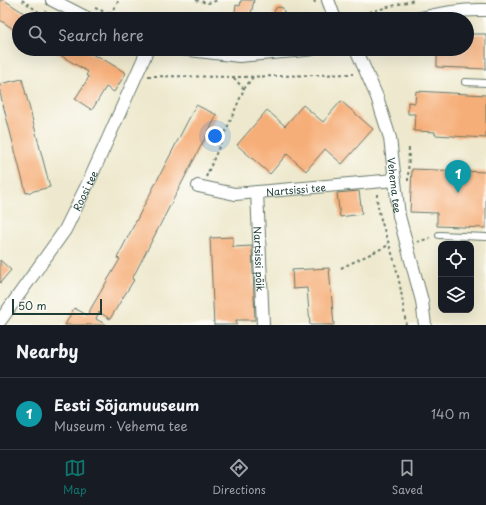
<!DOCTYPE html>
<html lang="en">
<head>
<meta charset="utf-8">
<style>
	:root { --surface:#171b24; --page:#20242c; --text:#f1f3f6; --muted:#9ea1a6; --line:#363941; --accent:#0f766e }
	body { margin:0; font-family:"Playpen Sans",sans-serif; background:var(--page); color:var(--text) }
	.controls { position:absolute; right:12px; bottom:12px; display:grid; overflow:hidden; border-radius:8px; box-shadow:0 4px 16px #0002 }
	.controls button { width:36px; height:36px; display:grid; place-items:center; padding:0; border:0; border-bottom:1px solid var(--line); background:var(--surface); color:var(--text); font:20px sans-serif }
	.scale { position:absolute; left:12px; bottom:10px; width:90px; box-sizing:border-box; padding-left:4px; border:2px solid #1f3d34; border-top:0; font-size:11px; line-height:14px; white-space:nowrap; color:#1f3d34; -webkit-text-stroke:3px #fdfcf7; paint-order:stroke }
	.you { position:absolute; left:215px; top:136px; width:14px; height:14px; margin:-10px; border:3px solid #fff; border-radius:50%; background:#1a73e8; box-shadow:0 0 0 6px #1a73e833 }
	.badge { display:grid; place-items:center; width:26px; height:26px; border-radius:50%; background:var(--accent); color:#fff; font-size:13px; font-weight:700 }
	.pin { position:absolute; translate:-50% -33px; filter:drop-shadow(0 1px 2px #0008) }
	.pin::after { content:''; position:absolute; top:21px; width:14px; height:12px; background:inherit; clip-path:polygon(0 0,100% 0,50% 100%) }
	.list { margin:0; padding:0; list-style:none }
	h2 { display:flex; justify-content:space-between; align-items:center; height:52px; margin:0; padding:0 16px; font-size:17px }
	h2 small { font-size:13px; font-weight:400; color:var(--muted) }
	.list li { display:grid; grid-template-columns:26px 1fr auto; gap:12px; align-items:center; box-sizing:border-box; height:72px; padding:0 16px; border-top:1px solid var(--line) }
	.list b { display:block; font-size:15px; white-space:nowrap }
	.list p { margin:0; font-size:13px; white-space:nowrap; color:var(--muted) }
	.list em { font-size:13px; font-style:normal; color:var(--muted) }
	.icon { flex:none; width:22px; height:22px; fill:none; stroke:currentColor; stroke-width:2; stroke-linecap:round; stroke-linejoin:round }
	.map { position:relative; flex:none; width:486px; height:325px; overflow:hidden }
	.search { position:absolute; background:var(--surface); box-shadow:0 4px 16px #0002; left:12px; right:12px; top:12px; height:44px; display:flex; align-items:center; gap:10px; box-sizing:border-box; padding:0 14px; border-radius:22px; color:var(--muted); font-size:15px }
	.sheet { height:124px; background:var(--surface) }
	nav { display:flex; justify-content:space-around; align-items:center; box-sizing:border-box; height:56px; border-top:1px solid var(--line); background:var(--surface); font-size:11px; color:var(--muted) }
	nav a { display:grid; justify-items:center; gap:2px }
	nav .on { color:var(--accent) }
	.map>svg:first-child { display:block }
</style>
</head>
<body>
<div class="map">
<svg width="486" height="325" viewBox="0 0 486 325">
	<rect width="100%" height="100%" fill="#fdfcf7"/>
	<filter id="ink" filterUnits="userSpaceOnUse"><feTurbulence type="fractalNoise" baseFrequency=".025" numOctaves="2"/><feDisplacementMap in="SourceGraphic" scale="8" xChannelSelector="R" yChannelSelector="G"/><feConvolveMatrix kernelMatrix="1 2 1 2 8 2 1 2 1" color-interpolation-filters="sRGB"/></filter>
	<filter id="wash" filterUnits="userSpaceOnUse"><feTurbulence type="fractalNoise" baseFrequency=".012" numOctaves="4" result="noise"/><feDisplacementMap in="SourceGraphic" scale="16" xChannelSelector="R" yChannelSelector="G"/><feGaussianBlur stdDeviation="0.9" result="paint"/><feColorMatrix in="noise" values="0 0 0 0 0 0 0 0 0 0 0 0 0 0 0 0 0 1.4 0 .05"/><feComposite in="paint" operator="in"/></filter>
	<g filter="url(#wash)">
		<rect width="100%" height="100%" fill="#eee9ce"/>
		<g id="blocks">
			<g fill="#f6ae78">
				<path d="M0 0H4L33 19H19V33L0 20Z"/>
				<path d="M241 0H254L250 19 234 17 236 5 240 6Z"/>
				<path d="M279 7 283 8 284 12 283 16 278 17 273 14 276 8Z"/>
				<path d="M467 34H486V69L437 67V49H467Z"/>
				<path d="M50 49H84L97 57 98 56 126 73 114 92 106 87 92 110 75 99 89 77 86 75 88 72Z"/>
				<path d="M22 79 50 187 26 193 0 93V84Z"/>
				<path d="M416 91 486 95V138L435 135V132L414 131 415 114H408V102L415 103Z"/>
				<path d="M341 101 373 129 342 164 325 149 306 171 287 154 270 174 237 145 267 110 285 126 303 105 323 122Z"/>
				<path d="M196 105 217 115 132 279 134 280 122 299 110 319 99 312 96 319 107 325H65L74 308 87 315 120 259 117 258Z"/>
				<path d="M412 169 486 172V228L437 226V213L410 212Z"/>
				<path d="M359 191 362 214 340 217 337 193Z"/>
				<path d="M233 237V247L252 246 255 320H236L237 325H214L210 238Z"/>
				<path d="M0 260 11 270 0 283Z"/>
				<path d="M329 268 334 325H310L307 288 293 289 292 270Z"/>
			</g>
		</g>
	</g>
	<g filter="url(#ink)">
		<use href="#blocks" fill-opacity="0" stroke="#67796a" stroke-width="1"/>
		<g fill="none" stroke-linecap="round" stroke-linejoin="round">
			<g stroke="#67796a" stroke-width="8">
				<g id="lane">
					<path d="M465 82 486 83"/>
					<path d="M439 235 486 237"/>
				</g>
			</g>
			<g stroke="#67796a" stroke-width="14">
				<g id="street">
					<path d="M52 0 89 19"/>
					<path d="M328 0 335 19"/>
					<path d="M416 19C440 13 461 9 486 10"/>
					<path d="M182 49 239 56 305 50 312 49"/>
					<path id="s1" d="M356 49 377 97 390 138 399 216 422 301 425 325"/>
					<path id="s2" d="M198 186 235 194 395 180"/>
					<path id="s3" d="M257 192 263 325"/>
					<path id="s4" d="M0 321 65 230 90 179 148 49"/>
				</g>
			</g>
			<g stroke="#67796a" stroke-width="2" stroke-dasharray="3 3" stroke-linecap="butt">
				<path d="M22 0 43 15 46 11"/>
				<path d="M196 0 208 3 219 0"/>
				<path d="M314 0 316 5"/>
				<path d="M95 8 122 19"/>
				<path d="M110 14 119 0"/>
				<path d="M346 18 415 0"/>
				<path d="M148 76 240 77 353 74"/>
				<path d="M244 89 253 77"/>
				<path d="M206 177 244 89 233 77"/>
				<path d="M408 181 409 147"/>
				<path d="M377 194C376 212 389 242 394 260 400 281 403 303 406 325"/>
				<path d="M417 242 430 238"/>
				<path d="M341 268 389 245"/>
			</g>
			<use href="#lane" stroke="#fff" stroke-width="6"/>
			<use href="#street" stroke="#fff" stroke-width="12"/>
		</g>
	</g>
	<g text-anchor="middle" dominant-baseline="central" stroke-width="3" stroke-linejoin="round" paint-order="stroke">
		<g font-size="10" fill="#1f3d34" stroke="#fdfcf7">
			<text stroke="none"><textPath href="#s1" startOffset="143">Vehema tee</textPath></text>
			<text stroke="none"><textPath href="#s2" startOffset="99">Nartsissi tee</textPath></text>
			<text stroke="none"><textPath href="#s4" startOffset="156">Roosi tee</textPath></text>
			<text stroke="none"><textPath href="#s3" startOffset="67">Nartsissi põik</textPath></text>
		</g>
	</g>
</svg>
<div class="controls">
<button><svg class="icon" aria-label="locate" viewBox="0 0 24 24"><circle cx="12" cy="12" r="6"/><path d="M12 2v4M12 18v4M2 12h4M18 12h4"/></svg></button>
<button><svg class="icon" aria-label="layers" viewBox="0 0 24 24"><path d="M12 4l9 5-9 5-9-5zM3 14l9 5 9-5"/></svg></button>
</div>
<div class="scale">50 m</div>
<div class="you"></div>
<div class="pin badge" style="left:458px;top:193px;background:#0f9aa8">1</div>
<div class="search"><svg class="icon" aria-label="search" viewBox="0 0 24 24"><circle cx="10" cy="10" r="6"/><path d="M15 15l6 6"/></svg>Search here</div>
</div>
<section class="sheet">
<h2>Nearby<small></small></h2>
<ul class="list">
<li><span class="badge" style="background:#0f9aa8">1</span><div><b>Eesti Sõjamuuseum</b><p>Museum · Vehema tee</p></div><em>140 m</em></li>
</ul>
</section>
<nav>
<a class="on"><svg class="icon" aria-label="map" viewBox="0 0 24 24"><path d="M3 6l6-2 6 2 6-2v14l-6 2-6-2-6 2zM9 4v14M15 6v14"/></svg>Map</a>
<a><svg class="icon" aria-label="directions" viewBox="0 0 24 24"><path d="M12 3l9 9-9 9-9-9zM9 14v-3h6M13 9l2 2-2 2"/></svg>Directions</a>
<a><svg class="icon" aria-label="saved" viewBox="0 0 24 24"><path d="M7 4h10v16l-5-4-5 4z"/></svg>Saved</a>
</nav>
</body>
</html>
